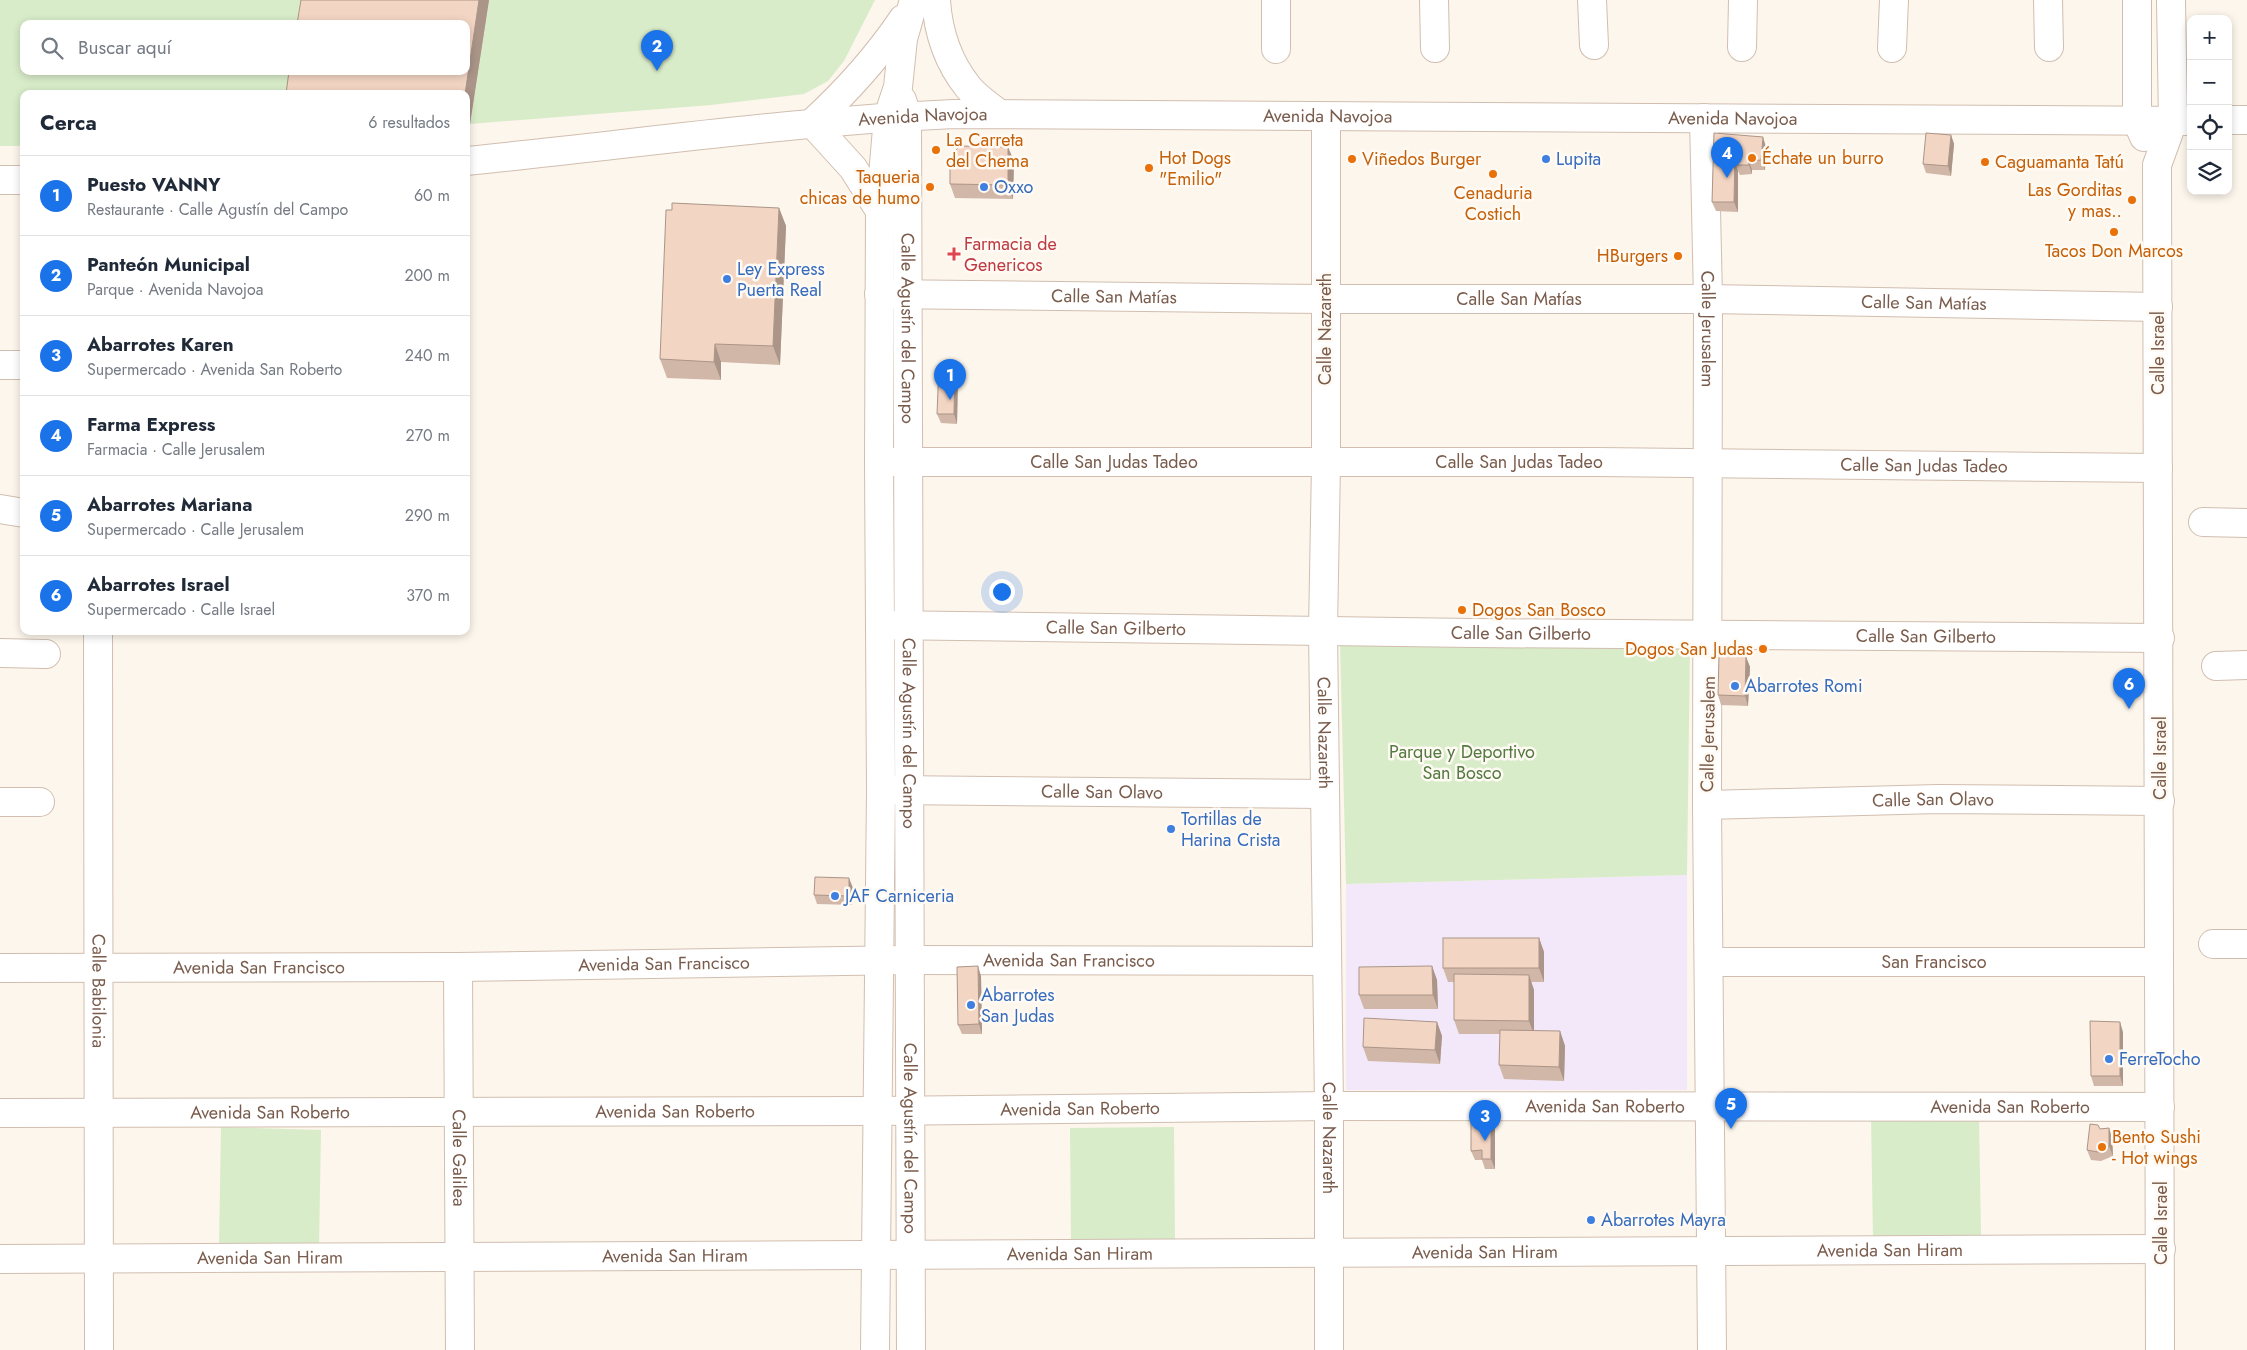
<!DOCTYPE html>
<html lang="es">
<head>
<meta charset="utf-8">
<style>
	:root { --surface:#fff; --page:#f6f6f7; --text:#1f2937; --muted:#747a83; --line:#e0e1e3; --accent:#1a73e8 }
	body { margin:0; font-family:Jost,sans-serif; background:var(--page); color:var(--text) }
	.controls { position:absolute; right:15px; top:15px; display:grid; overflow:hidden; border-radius:10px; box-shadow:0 2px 8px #0003 }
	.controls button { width:45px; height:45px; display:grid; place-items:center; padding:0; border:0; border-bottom:1px solid var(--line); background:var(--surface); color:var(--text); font:25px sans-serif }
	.you { position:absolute; left:1001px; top:591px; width:18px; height:18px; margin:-12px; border:4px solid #fff; border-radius:50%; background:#1a73e8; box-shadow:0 0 0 8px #1a73e833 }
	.badge { display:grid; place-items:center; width:32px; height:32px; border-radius:50%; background:var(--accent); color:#fff; font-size:16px; font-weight:700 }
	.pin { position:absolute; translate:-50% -41px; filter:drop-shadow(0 1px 2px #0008) }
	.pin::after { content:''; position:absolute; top:26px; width:18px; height:15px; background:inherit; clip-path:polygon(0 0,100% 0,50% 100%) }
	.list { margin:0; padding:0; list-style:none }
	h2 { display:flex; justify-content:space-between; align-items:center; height:65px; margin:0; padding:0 20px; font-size:21px }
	h2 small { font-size:16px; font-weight:400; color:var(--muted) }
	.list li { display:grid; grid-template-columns:32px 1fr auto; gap:15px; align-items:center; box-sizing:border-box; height:80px; padding:0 20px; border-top:1px solid var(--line) }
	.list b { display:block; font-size:19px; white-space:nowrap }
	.list p { margin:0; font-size:16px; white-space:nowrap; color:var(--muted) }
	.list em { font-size:16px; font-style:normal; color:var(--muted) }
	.icon { flex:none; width:28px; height:28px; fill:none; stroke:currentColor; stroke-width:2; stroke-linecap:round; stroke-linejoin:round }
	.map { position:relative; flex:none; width:2247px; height:1350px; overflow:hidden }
	.search { position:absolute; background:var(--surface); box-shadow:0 2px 8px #0003; left:20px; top:20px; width:450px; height:55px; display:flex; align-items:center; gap:12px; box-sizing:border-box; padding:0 18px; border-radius:10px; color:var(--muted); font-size:19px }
	.panel { position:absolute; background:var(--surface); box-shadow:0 2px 8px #0003; left:20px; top:90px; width:450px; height:545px; border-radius:10px }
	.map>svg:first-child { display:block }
</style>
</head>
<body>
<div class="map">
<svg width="2247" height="1350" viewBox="0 0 2247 1350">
	<rect width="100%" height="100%" fill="#fdf6ec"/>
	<path fill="#f3e8fa" d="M1687 875V1090H1346V884Z"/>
	<g fill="#d8ecc9">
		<path d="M0 0H311L307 24H24V71H299L295 94H24V146H0Z"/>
		<path d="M489 0H875L844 61 828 81 804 94 711 105 470 124Z"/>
		<path d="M1340 642 1690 646 1687 875 1346 884Z"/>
		<path d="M1979 1116 1981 1236 1873 1237 1871 1117Z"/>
		<path d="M221 1127 321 1130 319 1248 219 1246Z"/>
		<path d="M1174 1127 1175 1243 1071 1244 1070 1128Z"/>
	</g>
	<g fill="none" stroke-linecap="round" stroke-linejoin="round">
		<g stroke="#d1beb0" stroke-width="30">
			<g id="minor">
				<path d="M936 0C938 32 948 62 968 87 976 97 988 105 998 113"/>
				<path d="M1434 0 1435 48"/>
				<path d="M1592 0 1594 45"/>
				<path d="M2048 0 2049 47"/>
				<path d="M2137 0V121L2144 137"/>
				<path d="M1742 47 1743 0"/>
				<path d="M1892 48 1894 0"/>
				<path d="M1276 49V0"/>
				<path id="s1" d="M902 100 907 116 911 1350"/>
				<path id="s2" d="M1326 117V464L1323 630 1329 1106V1350"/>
				<path id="s3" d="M1704 118 1708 299 1707 805 1712 1350"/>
				<path d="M2228 120H2247"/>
				<path id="s4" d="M466 161C629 145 791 121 954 114L2191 121"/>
				<path d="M0 180H24"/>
				<path d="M880 211 853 168 812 123C847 91 876 59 903 19"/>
				<path id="s5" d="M879 294 1325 299H1708L2158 307"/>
				<path d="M0 365H24"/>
				<path id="s6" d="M879 462H1598L2158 468"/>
				<path d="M0 509 24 513"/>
				<path d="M2203 522 2247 523"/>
				<path id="s7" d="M881 625 1474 633 2160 638"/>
				<path id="s8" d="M98 631 99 1350"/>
				<path d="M0 653 46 654"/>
				<path d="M2216 666 2247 665"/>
				<path id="s9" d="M890 790 1325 794"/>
				<path d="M0 802H40"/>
				<path id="s10" d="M1707 805 1938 799 2160 801"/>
				<path d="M2213 944H2247"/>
				<path id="s11" d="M1709 962H2159"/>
				<path id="s12" d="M458 967 460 1350"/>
				<path id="s13" d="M0 968 458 967 911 960 1326 961"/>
				<path id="s14" d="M0 1113 877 1111 1329 1106 2160 1107"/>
				<path id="s15" d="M0 1259 2161 1249"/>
				<path d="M875 1350 881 791 879 462 880 211 888 117 898 87 903 39 914 0"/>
				<path d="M2160 1350 2157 165 2173 121 2171 0"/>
			</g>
		</g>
		<use href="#minor" stroke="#fff" stroke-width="28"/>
	</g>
	<g fill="#d1b7a8">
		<path d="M301 0H489L470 124H466V94Z"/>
		<path d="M1714 133 1766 147 1765 170H1752V174L1740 175 1738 171V212L1716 211 1712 202Z"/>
		<path d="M1951 135 1954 144 1951 176 1926 173 1923 164Z"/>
		<path d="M1014 161 1013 199 955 198 950 184Z"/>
		<path d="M779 208 786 226 780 365 721 362V380L667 378 660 359 672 210Z"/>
		<path d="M955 366 958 376 957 424 941 423 937 414Z"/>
		<path d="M1746 657 1750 667 1748 706 1721 705 1718 695Z"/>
		<path d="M853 888 852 905 817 904 814 895Z"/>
		<path d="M1539 938 1544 952V982H1531L1534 990V1031H1560L1565 1046 1564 1081 1504 1079 1499 1065 1500 1034H1459L1454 1020V982H1448L1443 968Z"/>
		<path d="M1432 966 1437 980 1438 1009H1364L1359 995Z"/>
		<path d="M981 976 982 1034H962L958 1025Z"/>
		<path d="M1437 1022 1442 1036 1440 1064 1368 1061 1363 1047Z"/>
		<path d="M2123 1032V1086H2094L2091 1076Z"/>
		<path d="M1491 1113 1495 1123V1169H1485L1482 1160H1475L1471 1151Z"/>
		<path d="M2109 1128 2112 1138 2113 1156 2101 1161 2091 1160 2087 1150 2100 1129Z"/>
	</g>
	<g fill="#aa9588">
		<path d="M479 0H489L470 124 466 112V94H465Z"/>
		<path d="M1951 135 1954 144 1951 176 1948 166Z"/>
		<path d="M1763 137 1766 147 1765 170 1761 160Z"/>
		<path d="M1008 147 1014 161 1013 199 1008 185Z"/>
		<path d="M1735 154 1736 165 1738 171V212L1734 202Z"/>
		<path d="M1749 161 1752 170V174L1749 165Z"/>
		<path d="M779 208 786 226 780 365 773 346Z"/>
		<path d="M715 344 721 362V380L714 362Z"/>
		<path d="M955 366 958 376 957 424 954 414Z"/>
		<path d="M1746 657 1750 667 1748 706 1745 696Z"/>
		<path d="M849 878 853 888 852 905 849 896Z"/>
		<path d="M1539 938 1544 952V982L1539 968Z"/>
		<path d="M978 966 981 976 982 1034 979 1024Z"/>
		<path d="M1432 966 1437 980 1438 1009 1433 995Z"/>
		<path d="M1529 975 1534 990V1035L1529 1021Z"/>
		<path d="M1437 1022 1442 1036 1440 1064 1435 1050Z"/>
		<path d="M2120 1022 2123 1032V1086L2120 1076Z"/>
		<path d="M1560 1031 1565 1046 1564 1081 1559 1067Z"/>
		<path d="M1491 1113 1495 1123V1169L1491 1159Z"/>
		<path d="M2109 1128 2112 1138 2113 1156 2109 1146Z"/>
	</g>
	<g fill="#f3d5c3" stroke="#aa9588">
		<path d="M301 0H479L465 94H286L289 71H466V24H297Z"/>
		<path d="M1714 133 1763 137 1761 160 1749 161V165H1736L1735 154 1734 202H1712Z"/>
		<path d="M1926 133 1951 135 1948 166 1923 164Z"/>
		<path d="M960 146 1008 147V185L950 184V162L954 152Z"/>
		<path d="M672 203 779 208 773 346 715 344 714 362 660 359 666 210H672Z"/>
		<path d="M939 366H955L954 414H937Z"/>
		<path d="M1719 655 1746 657 1745 696 1718 695Z"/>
		<path d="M815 877 849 878V896L814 895Z"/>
		<rect x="1443" y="938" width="96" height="30"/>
		<path d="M978 966 979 1024 958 1025 957 967Z"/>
		<path d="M1432 966 1433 995H1359V967Z"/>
		<path d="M1454 974 1529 975V1021L1454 1020Z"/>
		<path d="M1364 1018 1437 1022 1435 1050 1363 1047Z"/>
		<path d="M2090 1021 2120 1022V1076H2091Z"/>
		<path d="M1500 1030 1560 1031 1559 1067 1499 1065Z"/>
		<path d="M1471 1113H1491V1159H1482V1150L1471 1151Z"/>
		<path d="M2090 1124 2098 1125 2100 1129 2109 1128V1146L2098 1152 2087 1150Z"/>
	</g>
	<g fill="#e8710a" stroke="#fffaf3" stroke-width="2">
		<circle cx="936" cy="150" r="5"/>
		<circle cx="1752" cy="158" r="5"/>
		<circle cx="1352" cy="159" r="5"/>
		<circle cx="1985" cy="162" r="5"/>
		<circle cx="1149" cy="168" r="5"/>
		<circle cx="1493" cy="174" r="5"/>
		<circle cx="930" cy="187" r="5"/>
		<circle cx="2132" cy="200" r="5"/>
		<circle cx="2114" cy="232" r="5"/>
		<circle cx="1678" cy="256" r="5"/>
		<circle cx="1462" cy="610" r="5"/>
		<circle cx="1763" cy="649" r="5"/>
		<circle cx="2102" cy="1147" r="5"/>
	</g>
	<g fill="#3f7fe0" stroke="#fffaf3" stroke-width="2">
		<circle cx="1546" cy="159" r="5"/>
		<circle cx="984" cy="187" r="5"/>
		<circle cx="727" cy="279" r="5"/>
		<circle cx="1735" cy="686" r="5"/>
		<circle cx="1171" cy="829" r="5"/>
		<circle cx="835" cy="896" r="5"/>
		<circle cx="971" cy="1005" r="5"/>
		<circle cx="2109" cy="1059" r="5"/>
		<circle cx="1591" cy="1220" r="5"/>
	</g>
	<path fill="#e0444e" stroke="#fffaf3" stroke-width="2" d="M951.5 246.5h5v5h5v5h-5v5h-5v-5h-5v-5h5z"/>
	<g text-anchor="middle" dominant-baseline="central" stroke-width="5" stroke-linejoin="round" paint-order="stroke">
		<g font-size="18" fill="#7a5c4d" stroke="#fffaf3">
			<text stroke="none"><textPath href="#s4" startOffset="459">Avenida Navojoa</textPath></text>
			<text stroke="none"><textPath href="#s4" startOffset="864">Avenida Navojoa</textPath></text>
			<text stroke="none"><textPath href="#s4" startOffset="1269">Avenida Navojoa</textPath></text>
			<text stroke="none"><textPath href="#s5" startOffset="235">Calle San Matías</textPath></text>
			<text stroke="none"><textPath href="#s5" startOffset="640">Calle San Matías</textPath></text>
			<text stroke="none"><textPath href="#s5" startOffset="1045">Calle San Matías</textPath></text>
			<text stroke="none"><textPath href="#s1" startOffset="229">Calle Agustín del Campo</textPath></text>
			<text transform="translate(1325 329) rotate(-90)">Calle Nazareth</text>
			<text stroke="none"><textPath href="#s3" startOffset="211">Calle Jerusalem</textPath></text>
			<text transform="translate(2158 353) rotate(-90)">Calle Israel</text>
			<text stroke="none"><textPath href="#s6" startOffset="235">Calle San Judas Tadeo</textPath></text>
			<text stroke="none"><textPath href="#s6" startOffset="640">Calle San Judas Tadeo</textPath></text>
			<text stroke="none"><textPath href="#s6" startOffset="1045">Calle San Judas Tadeo</textPath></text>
			<text stroke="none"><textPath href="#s7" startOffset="235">Calle San Gilberto</textPath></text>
			<text stroke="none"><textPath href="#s7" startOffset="640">Calle San Gilberto</textPath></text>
			<text stroke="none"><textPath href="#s7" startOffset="1045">Calle San Gilberto</textPath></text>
			<text stroke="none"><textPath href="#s1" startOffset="634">Calle Agustín del Campo</textPath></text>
			<text stroke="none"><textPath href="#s2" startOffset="616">Calle Nazareth</textPath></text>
			<text transform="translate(1708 734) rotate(-89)">Calle Jerusalem</text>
			<text transform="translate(2160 758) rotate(-90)">Calle Israel</text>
			<text stroke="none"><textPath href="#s9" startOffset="212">Calle San Olavo</textPath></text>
			<text stroke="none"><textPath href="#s10" startOffset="226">Calle San Olavo</textPath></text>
			<text stroke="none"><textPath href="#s13" startOffset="1069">Avenida San Francisco</textPath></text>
			<text stroke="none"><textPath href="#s11" startOffset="225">San Francisco</textPath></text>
			<text stroke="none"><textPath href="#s13" startOffset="664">Avenida San Francisco</textPath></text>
			<text stroke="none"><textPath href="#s13" startOffset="259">Avenida San Francisco</textPath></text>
			<text stroke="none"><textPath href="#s8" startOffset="360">Calle Babilonia</textPath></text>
			<text stroke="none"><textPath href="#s14" startOffset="1605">Avenida San Roberto</textPath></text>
			<text stroke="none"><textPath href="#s14" startOffset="2010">Avenida San Roberto</textPath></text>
			<text stroke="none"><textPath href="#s14" startOffset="1080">Avenida San Roberto</textPath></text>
			<text stroke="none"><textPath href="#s14" startOffset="675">Avenida San Roberto</textPath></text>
			<text stroke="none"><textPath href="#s14" startOffset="270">Avenida San Roberto</textPath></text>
			<text stroke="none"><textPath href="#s1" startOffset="1039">Calle Agustín del Campo</textPath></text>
			<text stroke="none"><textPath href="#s2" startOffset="1021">Calle Nazareth</textPath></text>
			<text stroke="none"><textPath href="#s12" startOffset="191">Calle Galilea</textPath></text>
			<text transform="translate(2161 1223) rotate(-90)">Calle Israel</text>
			<text stroke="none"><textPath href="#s15" startOffset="1890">Avenida San Hiram</textPath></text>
			<text stroke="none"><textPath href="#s15" startOffset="1485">Avenida San Hiram</textPath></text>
			<text stroke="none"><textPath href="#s15" startOffset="1080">Avenida San Hiram</textPath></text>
			<text stroke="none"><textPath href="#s15" startOffset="675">Avenida San Hiram</textPath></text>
			<text stroke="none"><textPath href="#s15" startOffset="270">Avenida San Hiram</textPath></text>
		</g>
		<g font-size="18" fill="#c56008" stroke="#fffaf3" text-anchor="start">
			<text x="946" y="140">La Carreta<tspan x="946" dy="21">del Chema</tspan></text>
			<text x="1159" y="158">Hot Dogs<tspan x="1159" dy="21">"Emilio"</tspan></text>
			<text x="1762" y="158">Échate un burro</text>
			<text x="1362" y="159">Viñedos Burger</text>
			<text x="1995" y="162">Caguamanta Tatú</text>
			<text x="920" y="177" text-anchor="end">Taqueria<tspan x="920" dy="21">chicas de humo</tspan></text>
			<text x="2122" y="190" text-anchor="end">Las Gorditas<tspan x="2122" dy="21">y mas..</tspan></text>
			<text x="1493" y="193" text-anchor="middle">Cenaduria<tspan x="1493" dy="21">Costich</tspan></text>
			<text x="2114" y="251" text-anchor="middle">Tacos Don Marcos</text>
			<text x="1668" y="256" text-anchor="end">HBurgers</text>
			<text x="1472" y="610">Dogos San Bosco</text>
			<text x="1753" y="649" text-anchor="end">Dogos San Judas</text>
			<text x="2112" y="1137">Bento Sushi<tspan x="2112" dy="21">- Hot wings</tspan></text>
		</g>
		<g font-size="18" fill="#366cbe" stroke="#fffaf3" text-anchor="start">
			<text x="1556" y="159">Lupita</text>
			<text x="994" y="187">Oxxo</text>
			<text x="737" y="269">Ley Express<tspan x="737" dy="21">Puerta Real</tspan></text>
			<text x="1745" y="686">Abarrotes Romi</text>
			<text x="1181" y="819">Tortillas de<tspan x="1181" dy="21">Harina Crista</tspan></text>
			<text x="845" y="896">JAF Carniceria</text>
			<text x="981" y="995">Abarrotes<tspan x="981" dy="21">San Judas</tspan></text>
			<text x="2119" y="1059">FerreTocho</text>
			<text x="1601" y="1220">Abarrotes Mayra</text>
		</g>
		<g font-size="18" fill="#be3a42" stroke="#fffaf3" text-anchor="start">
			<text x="964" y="244">Farmacia de<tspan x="964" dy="21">Genericos</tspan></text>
		</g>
		<g font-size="18" fill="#537a41" stroke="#fffaf3">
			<text x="1462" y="752">Parque y Deportivo<tspan x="1462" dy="21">San Bosco</tspan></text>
		</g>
	</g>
</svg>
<div class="controls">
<button>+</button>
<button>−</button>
<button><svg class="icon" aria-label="locate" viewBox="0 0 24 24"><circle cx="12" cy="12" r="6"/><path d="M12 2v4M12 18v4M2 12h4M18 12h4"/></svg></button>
<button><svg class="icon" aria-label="layers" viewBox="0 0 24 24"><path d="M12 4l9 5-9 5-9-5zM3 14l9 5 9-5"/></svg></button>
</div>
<div class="you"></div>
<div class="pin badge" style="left:950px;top:400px">1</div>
<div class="pin badge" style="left:657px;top:71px">2</div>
<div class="pin badge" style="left:1485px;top:1141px">3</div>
<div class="pin badge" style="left:1727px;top:178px">4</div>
<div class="pin badge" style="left:1731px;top:1129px">5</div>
<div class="pin badge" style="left:2129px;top:709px">6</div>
<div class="search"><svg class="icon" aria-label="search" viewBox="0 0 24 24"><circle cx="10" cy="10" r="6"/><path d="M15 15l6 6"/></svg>Buscar aquí</div>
<section class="panel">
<h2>Cerca<small>6 resultados</small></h2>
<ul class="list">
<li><span class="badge">1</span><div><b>Puesto VANNY</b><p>Restaurante · Calle Agustín del Campo</p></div><em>60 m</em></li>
<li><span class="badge">2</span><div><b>Panteón Municipal</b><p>Parque · Avenida Navojoa</p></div><em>200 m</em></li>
<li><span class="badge">3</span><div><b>Abarrotes Karen</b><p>Supermercado · Avenida San Roberto</p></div><em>240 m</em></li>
<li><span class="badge">4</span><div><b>Farma Express</b><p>Farmacia · Calle Jerusalem</p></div><em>270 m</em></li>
<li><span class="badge">5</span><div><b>Abarrotes Mariana</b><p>Supermercado · Calle Jerusalem</p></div><em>290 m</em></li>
<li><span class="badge">6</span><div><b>Abarrotes Israel</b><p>Supermercado · Calle Israel</p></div><em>370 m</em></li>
</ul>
</section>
</div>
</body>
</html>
